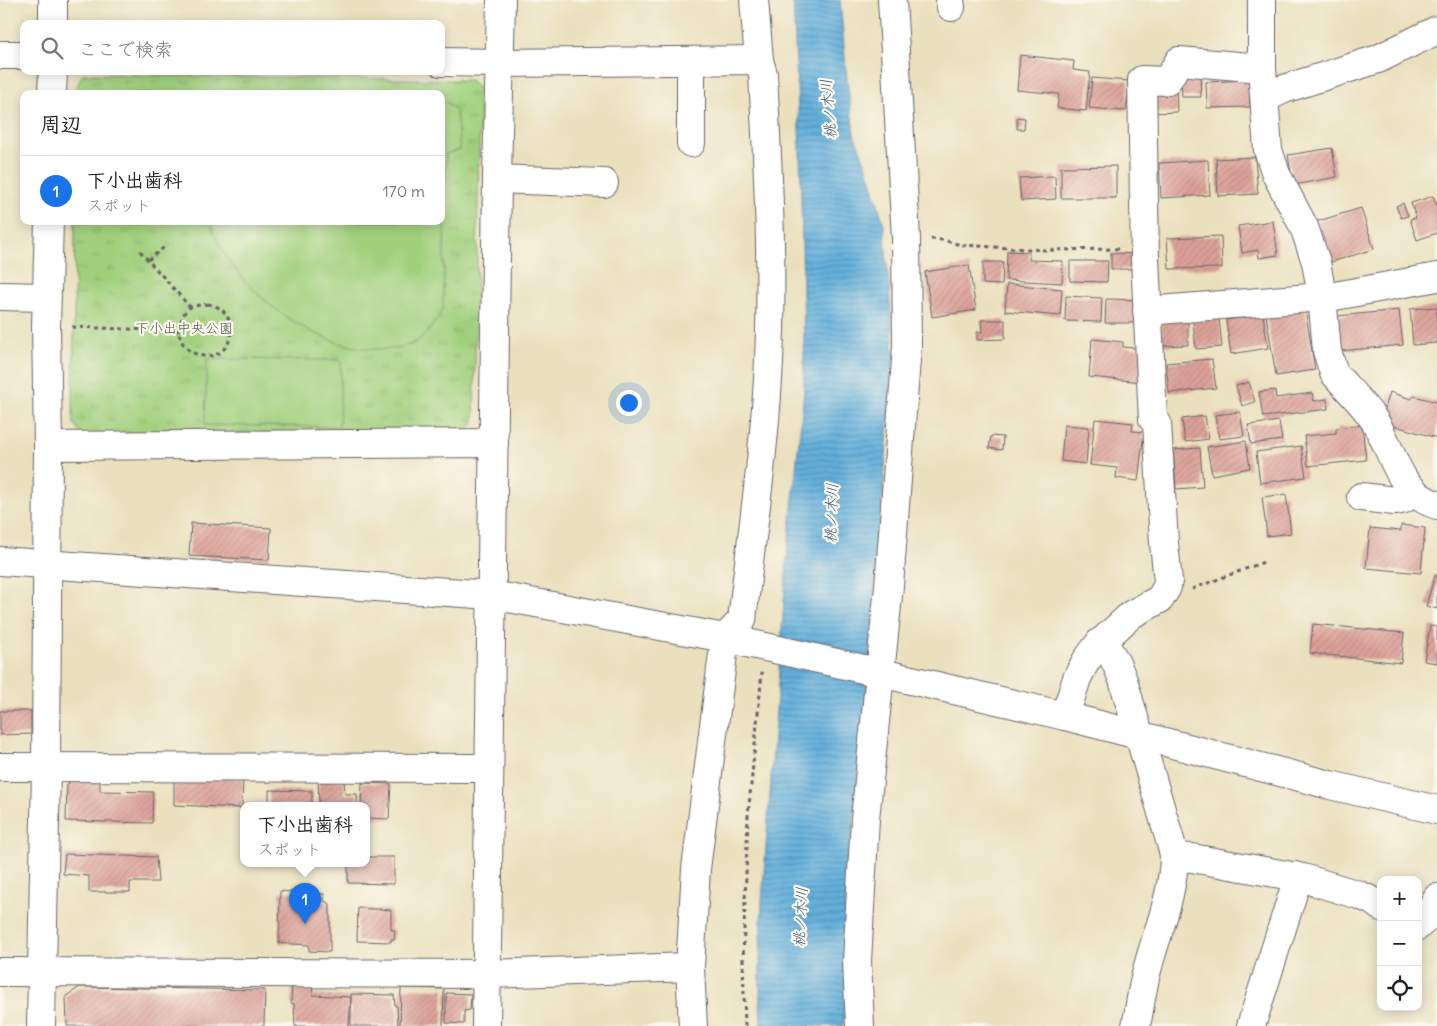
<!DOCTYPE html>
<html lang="ja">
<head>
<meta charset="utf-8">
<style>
	:root { --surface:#fff; --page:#f2f2f2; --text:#222; --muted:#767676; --line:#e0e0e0; --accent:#1a73e8 }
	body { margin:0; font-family:Delius,"Klee One",sans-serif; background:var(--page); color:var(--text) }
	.controls { position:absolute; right:15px; bottom:15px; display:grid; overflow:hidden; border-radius:10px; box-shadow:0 2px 12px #0003 }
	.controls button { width:45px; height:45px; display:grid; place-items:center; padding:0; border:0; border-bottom:1px solid var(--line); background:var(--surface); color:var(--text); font:25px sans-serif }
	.you { position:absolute; left:628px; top:402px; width:18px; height:18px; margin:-12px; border:4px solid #fff; border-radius:50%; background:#1a73e8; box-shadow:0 0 0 8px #1a73e833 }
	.badge { display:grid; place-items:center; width:32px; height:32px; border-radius:50%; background:var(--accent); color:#fff; font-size:16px; font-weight:700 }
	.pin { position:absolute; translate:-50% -41px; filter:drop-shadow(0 1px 2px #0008) }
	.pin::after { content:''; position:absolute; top:26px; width:18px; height:15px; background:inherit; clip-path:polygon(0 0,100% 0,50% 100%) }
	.popup { position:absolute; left:240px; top:802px; width:130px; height:65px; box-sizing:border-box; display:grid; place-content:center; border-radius:10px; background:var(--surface); filter:drop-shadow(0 1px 4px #0005); font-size:16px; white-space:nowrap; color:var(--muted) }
	.popup b { font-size:19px; color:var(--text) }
	.popup::after { content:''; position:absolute; left:50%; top:100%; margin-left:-10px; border:10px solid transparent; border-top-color:var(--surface) }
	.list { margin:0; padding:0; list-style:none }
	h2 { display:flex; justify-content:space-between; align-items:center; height:65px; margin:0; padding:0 20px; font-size:21px }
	h2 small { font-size:16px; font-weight:400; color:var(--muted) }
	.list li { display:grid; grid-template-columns:32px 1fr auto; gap:15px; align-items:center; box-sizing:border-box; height:70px; padding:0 20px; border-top:1px solid var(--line) }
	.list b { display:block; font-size:19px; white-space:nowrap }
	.list p { margin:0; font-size:16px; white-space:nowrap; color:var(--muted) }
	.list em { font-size:16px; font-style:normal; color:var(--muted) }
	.icon { flex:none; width:28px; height:28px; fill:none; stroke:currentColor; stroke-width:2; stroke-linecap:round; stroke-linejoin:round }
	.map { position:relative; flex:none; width:1437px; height:1026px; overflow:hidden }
	.search { position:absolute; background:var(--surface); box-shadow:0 2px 12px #0003; left:20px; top:20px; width:425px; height:55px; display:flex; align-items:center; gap:12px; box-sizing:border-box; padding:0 18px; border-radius:10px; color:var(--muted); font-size:19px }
	.panel { position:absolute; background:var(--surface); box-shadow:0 2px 12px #0003; left:20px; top:90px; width:425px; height:135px; border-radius:10px }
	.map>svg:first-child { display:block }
</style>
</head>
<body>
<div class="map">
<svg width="1437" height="1026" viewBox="0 0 1437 1026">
	<defs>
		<pattern id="grass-tufts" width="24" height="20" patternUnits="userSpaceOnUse" patternTransform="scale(1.25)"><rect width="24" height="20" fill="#a1d07d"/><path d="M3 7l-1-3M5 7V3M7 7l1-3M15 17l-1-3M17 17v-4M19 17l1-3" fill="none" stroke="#8ab26d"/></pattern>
		<pattern id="water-rules" width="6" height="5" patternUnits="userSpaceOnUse" patternTransform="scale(1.25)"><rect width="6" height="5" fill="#64b0dc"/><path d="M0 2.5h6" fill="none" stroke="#528fb4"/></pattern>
		<pattern id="building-hatch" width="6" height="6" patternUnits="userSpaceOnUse" patternTransform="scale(1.25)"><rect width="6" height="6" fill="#dca198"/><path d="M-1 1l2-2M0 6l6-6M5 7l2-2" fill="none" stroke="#bc8a84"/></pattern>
	</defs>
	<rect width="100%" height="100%" fill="#fbf7ec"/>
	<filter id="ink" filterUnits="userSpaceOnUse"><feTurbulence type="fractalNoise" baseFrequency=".02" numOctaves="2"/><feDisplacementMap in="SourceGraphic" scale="10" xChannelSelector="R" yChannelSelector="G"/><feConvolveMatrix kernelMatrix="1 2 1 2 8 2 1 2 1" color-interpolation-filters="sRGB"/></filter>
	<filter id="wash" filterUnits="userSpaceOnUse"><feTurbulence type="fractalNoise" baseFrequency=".0096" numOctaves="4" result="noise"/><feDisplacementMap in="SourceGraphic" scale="20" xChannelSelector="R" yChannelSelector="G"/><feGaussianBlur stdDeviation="1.12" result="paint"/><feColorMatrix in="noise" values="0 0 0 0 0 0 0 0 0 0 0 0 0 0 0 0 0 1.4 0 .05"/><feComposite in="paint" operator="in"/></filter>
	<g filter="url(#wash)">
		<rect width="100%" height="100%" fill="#eae0bd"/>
		<path fill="url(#grass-tufts)" stroke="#62795c" d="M83 74 470 80 480 89 474 423 467 431 82 436 73 422 75 221H441V94H77V86Z"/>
		<g fill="#a1d07d" stroke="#62795c">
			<path d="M441 97 456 111 460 150 446 154 443 309C437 320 428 333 417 341 407 347 395 349 384 349 316 353 228 286 210 221H441Z"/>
			<path d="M207 359 341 360 339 427 205 425Z"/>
		</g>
		<path fill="url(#water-rules)" stroke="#43698c" d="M793 0H840L846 70 854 134 870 176 884 225 894 353 871 647 845 909 844 959 845 1019 842 1026H761C759 984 760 943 762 901L788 548 804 391V340L800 151Z"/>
		<g id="blocks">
			<g fill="url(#building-hatch)">
				<path d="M1020 55 1074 61 1073 70 1090 72 1086 111 1057 108 1059 94 1017 90Z"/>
				<path d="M1181 75H1200L1201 97H1182Z"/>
				<path d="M1092 78 1129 81 1126 111 1089 108Z"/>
				<path d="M1249 80 1250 107 1207 108 1206 82Z"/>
				<path d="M1176 87 1177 112 1151 113 1150 88Z"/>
				<path d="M1017 117 1025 118 1024 129H1017Z"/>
				<path d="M1332 148 1337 177 1293 185 1288 155Z"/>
				<path d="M1255 157 1258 194 1218 196 1216 159Z"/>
				<path d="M1208 160 1210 195 1161 198 1159 163Z"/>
				<path d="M1116 166V198H1061V167Z"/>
				<path d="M1055 176 1056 199 1021 201 1019 178Z"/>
				<path d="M1433 196 1437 206V233L1417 240 1410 219 1416 218 1411 203Z"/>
				<path d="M1403 203 1408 216 1401 218 1396 206Z"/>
				<path d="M1361 208 1374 249 1328 263 1315 222Z"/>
				<path d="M1273 221 1278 255 1259 258 1258 250 1242 253 1238 226Z"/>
				<path d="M1221 236 1222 268 1169 269 1167 238Z"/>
				<path d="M1007 251 1029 252V260L1063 261 1062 283 1006 280Z"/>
				<path d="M1111 253 1139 254 1140 269H1111Z"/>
				<path d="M1070 261H1108L1107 282 1070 281Z"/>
				<path d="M983 262H1003L1002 285 983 284Z"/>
				<path d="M969 265 976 310 932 317 925 272Z"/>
				<path d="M1007 284 1062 289 1060 316 1005 311Z"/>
				<path d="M1066 296 1102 298 1101 322 1065 321Z"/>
				<path d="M1106 299 1142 300V323H1105Z"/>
				<path d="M1437 307V343L1413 345 1410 309Z"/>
				<path d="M1305 308 1315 370 1276 376 1266 315Z"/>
				<path d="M1399 310 1403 345 1340 351 1337 316Z"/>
				<path d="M1263 315 1268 348 1231 354 1226 320Z"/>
				<path d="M1161 318H1188V345L1162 346Z"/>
				<path d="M1219 319 1222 347 1196 349 1193 321Z"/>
				<path d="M981 320H1005V339L977 340V332H982Z"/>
				<path d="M1092 339 1123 342V347L1146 349 1143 382 1089 377Z"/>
				<path d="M1212 359 1216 388 1169 393 1166 363Z"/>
				<path d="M1249 382 1255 402 1242 406 1236 386Z"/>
				<path d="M1275 390 1276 398 1312 393 1314 401 1327 399 1328 409 1263 417 1259 392Z"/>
				<path d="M1390 392 1411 399 1414 396 1437 402V438L1381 422Z"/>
				<path d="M1240 412 1244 436 1219 439 1215 415Z"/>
				<path d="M1205 416 1209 439 1185 442 1182 419Z"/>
				<path d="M1095 419 1133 423 1132 431 1144 432 1138 481 1116 478 1117 468 1090 465Z"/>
				<path d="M1279 421 1282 440 1251 444 1248 425Z"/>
				<path d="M1064 425 1089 427 1086 464 1061 461Z"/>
				<path d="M1362 425 1366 460 1308 466 1304 436 1336 433V428Z"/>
				<path d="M991 436 1003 437 1002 450 989 448Z"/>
				<path d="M1246 441 1250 468 1212 475 1207 447Z"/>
				<path d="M1301 446 1306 477 1260 483 1256 452Z"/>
				<path d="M1200 448 1203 487 1176 489 1173 450Z"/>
				<path d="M1286 494 1291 533 1267 536 1262 497Z"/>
				<path d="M191 523 271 528 269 560 189 556Z"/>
				<path d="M1401 525 1425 528 1421 573 1366 568 1370 528 1401 531Z"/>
				<path d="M1435 575 1437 576V609L1426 606Z"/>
				<path d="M1313 624 1404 633 1401 663 1310 653Z"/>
				<path d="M1430 626 1437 627V663L1424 661Z"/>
				<path d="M0 711H31V734L0 735Z"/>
				<path d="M75 776 100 777V791L153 792 152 823 66 821 67 785Z"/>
				<path d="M174 777 243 779 242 808 174 805Z"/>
				<path d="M318 779 344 781 345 794H357V805H319Z"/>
				<path d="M362 783 391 784 389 819 366 818V805H361Z"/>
				<path d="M269 790 312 791V805H269Z"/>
				<path d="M65 854 156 857 158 882H130V892H89V876L63 874Z"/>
				<path d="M366 857H394V884L348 883V863H366Z"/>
				<path d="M280 891 324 894V901L330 904V952L309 951V945L279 943Z"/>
				<path d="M358 908 391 910V930H395L394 940 391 939V942L357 941Z"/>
				<path d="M292 983H312L313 995 351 997 349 1026H295L294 1004 291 1003Z"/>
				<path d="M80 987 265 990 264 1026H67L66 996Z"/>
				<path d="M401 988 444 989 443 1026H400Z"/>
				<path d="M446 993 471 994 470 1010 464 1011V1024L446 1023Z"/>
				<path d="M351 994 394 995 395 1006H397L398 1026H351Z"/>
			</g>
		</g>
	</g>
	<g filter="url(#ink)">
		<use href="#blocks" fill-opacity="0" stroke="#686468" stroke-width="1"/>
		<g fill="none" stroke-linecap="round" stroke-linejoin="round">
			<g stroke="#686468" stroke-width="30">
				<g id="minor">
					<path d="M53 0V24"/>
					<path d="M950 0 951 7"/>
					<path d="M1262 0V68L1268 150 1276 174 1304 227 1316 262 1322 296 1327 351 1334 373C1347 389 1363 403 1374 420 1394 451 1397 493 1437 505"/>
					<path d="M0 55H24"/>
					<path d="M691 61V143"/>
					<path d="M441 62 500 63 759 60"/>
					<path d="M52 94 53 71"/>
					<path d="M1265 98 1284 89 1378 59 1437 30"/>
					<path d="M497 179 604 183"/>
					<path d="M0 296 46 297"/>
					<path d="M1147 311 1335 296 1437 277"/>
					<path d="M48 446 494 443"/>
					<path d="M1361 497 1395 501 1404 499 1414 491"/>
					<path d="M0 561 492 595 725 638 881 673 1065 716 1330 785 1437 810"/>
					<path d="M1100 642C1112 651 1118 667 1123 680L1174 854C1174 894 1157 932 1147 970 1142 988 1140 1007 1136 1026"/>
					<path d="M1065 716 1077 678 1086 661 1097 646 1132 614 1160 599 1167 587 1168 581 1164 543 1157 423 1153 419 1145 259 1142 80 1167 81 1179 61 1262 68"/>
					<path d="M0 767 488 768"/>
					<path d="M1174 857 1192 858 1303 878 1359 895 1373 901 1381 907"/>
					<path d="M1418 926 1426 918 1437 898"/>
					<path d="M0 972 486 974 690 967"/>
					<path d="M41 1026 46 768 48 446 46 326 49 221"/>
					<path d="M486 1026 497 179 501 0"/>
					<path d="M693 1026 690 967 696 869 725 638 742 620C752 534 765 447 769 361 773 265 768 169 763 74L759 60 754 0"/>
					<path d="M860 1026 857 961 865 819 889 586 907 346 906 238 892 0"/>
					<path d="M1251 1026 1295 887V876"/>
				</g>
			</g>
			<g stroke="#686468" stroke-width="3" stroke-dasharray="4 4" stroke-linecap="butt">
				<path d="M931 239 943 240 961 245 1045 250 1119 249"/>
				<path d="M140 251 190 307"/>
				<path d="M148 260 167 245"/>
				<path d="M208 304C212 305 219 307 222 310 232 319 234 334 227 345 214 366 181 355 179 332 179 328 180 324 181 321 182 316 186 310 189 308 194 305 203 305 208 304Z"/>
				<path d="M72 327 179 331"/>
				<path d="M1192 589 1264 562"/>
				<path d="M745 1026 743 960 748 816 762 672"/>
			</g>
			<use href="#minor" stroke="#fff" stroke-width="28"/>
		</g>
	</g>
	<g text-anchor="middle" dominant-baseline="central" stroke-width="4.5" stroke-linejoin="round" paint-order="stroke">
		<g font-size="14" fill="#48564f" stroke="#fbf7ec">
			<text x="184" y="328">下小出中央公園</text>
		</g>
		<g font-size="15" font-style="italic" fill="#3c5b7b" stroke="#fbf7ec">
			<text transform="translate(828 109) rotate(-95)">桃ノ木川</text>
			<text transform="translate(831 513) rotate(-88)">桃ノ木川</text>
			<text transform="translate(800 917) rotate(-87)">桃ノ木川</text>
		</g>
	</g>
</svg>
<div class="controls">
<button>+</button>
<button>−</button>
<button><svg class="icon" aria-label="locate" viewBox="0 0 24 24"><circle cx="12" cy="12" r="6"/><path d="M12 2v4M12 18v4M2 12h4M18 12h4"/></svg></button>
</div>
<div class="you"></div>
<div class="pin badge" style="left:305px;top:924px">1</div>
<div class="popup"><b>下小出歯科</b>スポット</div>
<div class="search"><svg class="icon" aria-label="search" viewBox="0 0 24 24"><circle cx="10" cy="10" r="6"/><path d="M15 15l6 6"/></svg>ここで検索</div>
<section class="panel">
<h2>周辺<small></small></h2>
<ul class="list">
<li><span class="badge">1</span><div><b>下小出歯科</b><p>スポット</p></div><em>170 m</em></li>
</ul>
</section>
</div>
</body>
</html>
